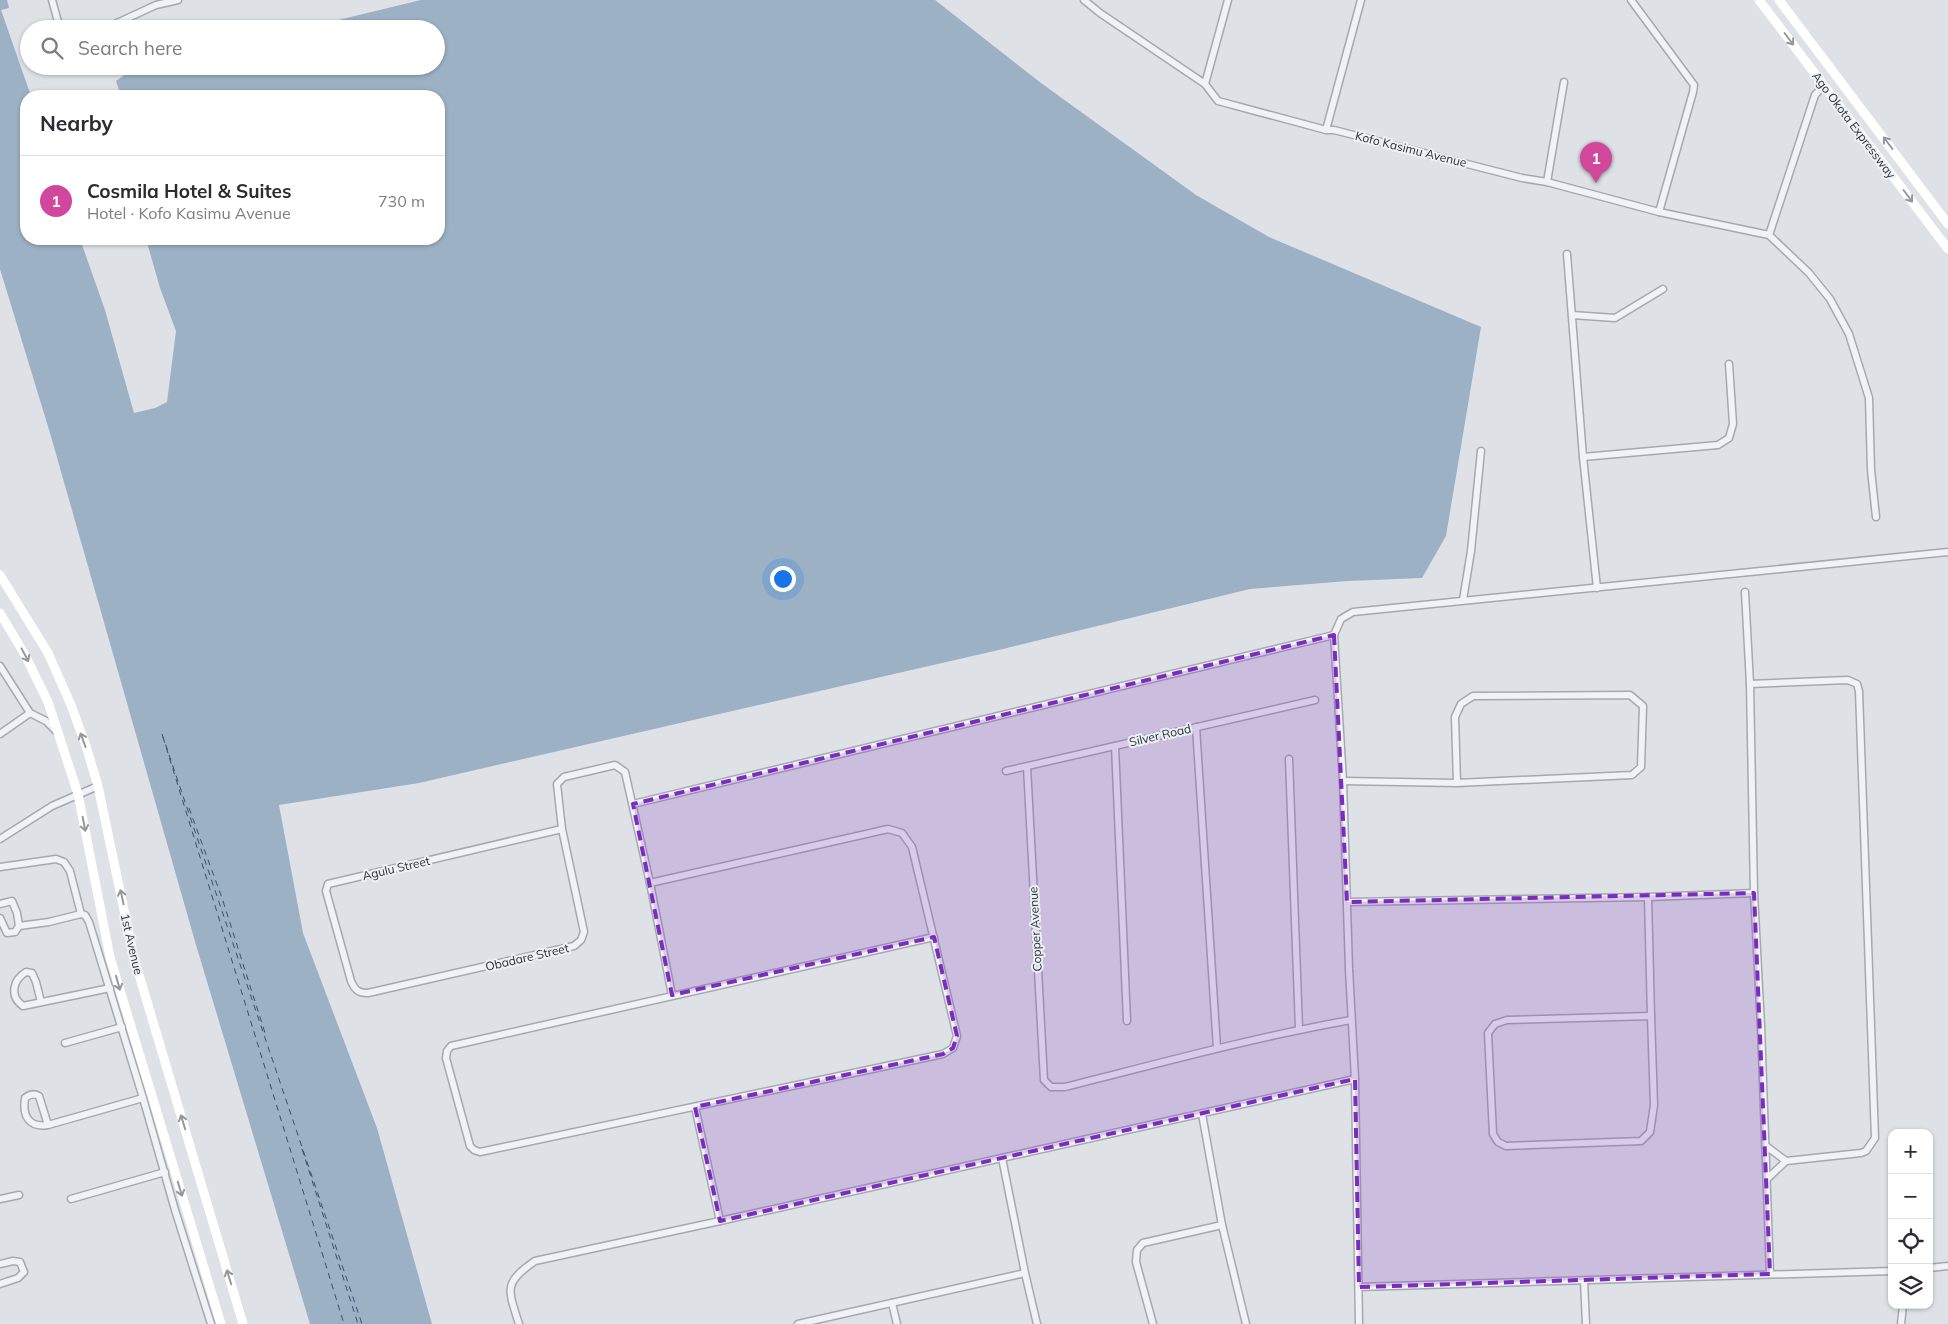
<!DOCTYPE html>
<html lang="en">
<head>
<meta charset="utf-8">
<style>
	:root { --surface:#fff; --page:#f2f2f3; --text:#2b2b33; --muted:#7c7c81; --line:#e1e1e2; --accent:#c34c62 }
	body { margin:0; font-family:Mulish,sans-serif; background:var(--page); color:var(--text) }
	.controls { position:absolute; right:15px; bottom:15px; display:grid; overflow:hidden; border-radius:10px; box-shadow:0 1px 4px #0004 }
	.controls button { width:45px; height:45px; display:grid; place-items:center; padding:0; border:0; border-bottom:1px solid var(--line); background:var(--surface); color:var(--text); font:25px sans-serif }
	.you { position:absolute; left:782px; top:578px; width:18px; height:18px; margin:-12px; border:4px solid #fff; border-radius:50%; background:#1a73e8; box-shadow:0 0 0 8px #1a73e833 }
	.badge { display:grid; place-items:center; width:32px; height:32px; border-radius:50%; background:var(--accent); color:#fff; font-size:16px; font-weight:700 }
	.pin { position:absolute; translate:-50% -41px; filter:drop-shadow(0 1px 2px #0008) }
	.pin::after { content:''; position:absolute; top:26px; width:18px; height:15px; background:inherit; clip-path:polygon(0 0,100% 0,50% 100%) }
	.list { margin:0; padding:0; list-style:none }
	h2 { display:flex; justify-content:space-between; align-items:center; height:65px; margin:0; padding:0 20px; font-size:21px }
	h2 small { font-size:16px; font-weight:400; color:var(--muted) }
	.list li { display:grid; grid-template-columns:32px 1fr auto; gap:15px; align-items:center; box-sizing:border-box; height:90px; padding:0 20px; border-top:1px solid var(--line) }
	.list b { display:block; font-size:19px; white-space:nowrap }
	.list p { margin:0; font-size:16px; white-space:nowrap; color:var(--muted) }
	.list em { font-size:16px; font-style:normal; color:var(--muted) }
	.icon { flex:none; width:28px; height:28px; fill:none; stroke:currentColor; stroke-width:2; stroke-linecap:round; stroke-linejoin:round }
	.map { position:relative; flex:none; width:1948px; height:1324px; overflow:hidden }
	.search { position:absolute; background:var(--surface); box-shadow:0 1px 4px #0004; left:20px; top:20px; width:425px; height:55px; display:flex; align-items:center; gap:12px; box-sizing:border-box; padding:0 18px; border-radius:28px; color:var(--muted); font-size:19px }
	.panel { position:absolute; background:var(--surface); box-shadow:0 1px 4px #0004; left:20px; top:90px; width:425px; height:155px; border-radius:20px }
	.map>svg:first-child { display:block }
</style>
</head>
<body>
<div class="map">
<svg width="1948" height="1324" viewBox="0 0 1948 1324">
	<rect width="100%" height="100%" fill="#dee2e7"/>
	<path fill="#9cb1c4" d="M0 0H7L9 8 1 10 31 96H26V239H80L105 310 134 413 155 408 167 402 176 331 160 288 146 239H439V96H121L116 81 137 66H436V29H301L421 0H935L1041 83 1196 195 1269 237 1481 327 1446 536 1422 578 1348 581 1250 589 1003 649 419 783 279 805 303 933 377 1128 432 1324H310L196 945 50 433 0 269Z"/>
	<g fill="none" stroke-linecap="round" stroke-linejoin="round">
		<g stroke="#36506d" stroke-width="1" stroke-dasharray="6 5" stroke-linecap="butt">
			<path d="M162 734 362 1324"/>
			<path d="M163 737 344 1324"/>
			<path d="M189 808 222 898 266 1036"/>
			<path d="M302 1149 358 1324"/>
		</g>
		<g stroke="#a4a9b0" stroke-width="9">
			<g id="minor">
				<path d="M52 0 60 29"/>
				<path d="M1084 0 1100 13 1205 84 1218 101 1326 130H1334L1522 178 1547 182 1659 212 1769 235"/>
				<path d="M1631 0 1694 85 1693 92 1659 212"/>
				<path d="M104 29 156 5 178 0"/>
				<path d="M1205 84 1228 0"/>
				<path d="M1824 85 1815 95 1769 235 1809 273 1830 299 1849 334 1869 398 1871 470 1876 517"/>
				<path d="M1326 130 1361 0"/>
				<path d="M1547 182 1564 82"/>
				<path d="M1567 254 1583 457 1597 588"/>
				<path d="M1572 315 1615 318 1663 289"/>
				<path d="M1583 457 1718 445 1729 438 1733 424 1729 364"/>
				<path d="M1745 592 1750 684 1754 893 1761 1026 1770 1274"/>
				<path d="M1463 600 1471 551 1481 451"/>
				<path d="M0 666 30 713 46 721 57 732"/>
				<path d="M1750 684 1848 680 1857 684 1859 691 1875 1138 1866 1151 1861 1153 1786 1161 1766 1146"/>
				<path d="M1196 727 1217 1048"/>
				<path d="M0 734 30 713"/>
				<path d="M1115 746 1127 1021"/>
				<path d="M1289 759 1299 1029"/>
				<path d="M1027 767 1044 1080 1051 1087H1065C1160 1063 1255 1037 1351 1020"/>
				<path d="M1006 771 1315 700"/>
				<path d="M1343 781 1457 783 1632 775 1641 767 1643 706 1630 695 1473 696 1461 704 1455 717 1457 783"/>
				<path d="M633 804 1334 635"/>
				<path d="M562 829 328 884 326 891 351 981C355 990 358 993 368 993L574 946 581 940 584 932 562 829 557 784 564 777 615 765 625 772 650 883 672 995"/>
				<path d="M0 839 52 806 98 786"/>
				<path d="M0 867 56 859 64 862 70 871 81 914"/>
				<path d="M650 883 888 829 902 833 912 847 957 1036 953 1048 943 1054 480 1152 474 1150 470 1146 446 1058 447 1051 451 1046 934 937"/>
				<path d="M1648 897 1651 1016"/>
				<path d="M1347 902 1648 897 1754 893"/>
				<path d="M0 904 12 901 17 913 19 926 15 932 7 933 0 918"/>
				<path d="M19 926 49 922 81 914 85 915 89 922 143 1098 175 1210 211 1324"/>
				<path d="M41 1002 36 982 32 973 26 972C13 980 9 996 23 1006L110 988"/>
				<path d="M1651 1016 1654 1105 1650 1132 1641 1141 1506 1146 1498 1142 1493 1134 1488 1033 1495 1024 1507 1020Z"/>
				<path d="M65 1043 122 1027"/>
				<path d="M695 1107 720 1221"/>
				<path d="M1202 1114 1222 1225 1246 1324"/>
				<path d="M48 1125 39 1096C34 1093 30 1094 25 1098 22 1116 29 1128 48 1125L143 1098"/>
				<path d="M1002 1158 1025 1273 1037 1324"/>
				<path d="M1767 1179 1786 1161"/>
				<path d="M0 1199 19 1195"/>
				<path d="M71 1199 165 1172"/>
				<path d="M0 1264 13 1261 20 1262 24 1272 18 1278 0 1284"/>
				<path d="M1929 1268 1948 1266"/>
				<path d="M1584 1281 1586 1324"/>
				<path d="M1359 1287 1892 1271"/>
				<path d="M892 1303 897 1324"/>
				<path d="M519 1324C508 1289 503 1283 535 1261L720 1221 1355 1079"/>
				<path d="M798 1324 1025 1273"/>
				<path d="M1153 1324 1136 1262 1137 1250 1143 1243 1222 1225"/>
				<path d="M1359 1324 1355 1079 1349 969 1343 781 1334 635 1341 619 1353 612 1948 552"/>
				<path d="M1901 1324 1903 1305"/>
			</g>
		</g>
		<use href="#minor" stroke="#f1f2f5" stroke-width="6"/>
		<g stroke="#fff" stroke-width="9">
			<path d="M1759 0 1948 249"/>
			<path d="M1779 0 1948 224"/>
			<path d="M0 575 48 653 71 705 86 746 98 786 134 958 243 1324"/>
			<path d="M0 613 25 655 48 702 78 794 110 957 221 1324"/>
		</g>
	</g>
	<defs><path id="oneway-shaft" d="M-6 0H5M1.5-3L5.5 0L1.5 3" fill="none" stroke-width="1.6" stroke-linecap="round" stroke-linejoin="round" transform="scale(1.25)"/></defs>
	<g stroke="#94989e">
		<use href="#oneway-shaft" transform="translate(1789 39) rotate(53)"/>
		<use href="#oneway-shaft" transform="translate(1888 143) rotate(-127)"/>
		<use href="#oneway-shaft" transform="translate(1908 196) rotate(53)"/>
		<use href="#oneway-shaft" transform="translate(25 655) rotate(62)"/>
		<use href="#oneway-shaft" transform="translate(83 740) rotate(-110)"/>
		<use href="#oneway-shaft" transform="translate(84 824) rotate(79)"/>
		<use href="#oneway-shaft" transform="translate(122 897) rotate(-102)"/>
		<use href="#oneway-shaft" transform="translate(118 983) rotate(74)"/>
		<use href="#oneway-shaft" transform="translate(183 1122) rotate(-107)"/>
		<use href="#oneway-shaft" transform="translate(180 1189) rotate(73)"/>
		<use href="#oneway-shaft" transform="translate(229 1277) rotate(-107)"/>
	</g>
	<path fill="#7b2cbf" fill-opacity="0.2" stroke="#7b2cbf" stroke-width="4" stroke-dasharray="10 6" stroke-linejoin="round" d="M1334 635 1347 902 1754 893 1770 1274 1359 1287 1355 1079 720 1221 695 1107 943 1054 953 1048 957 1036 934 937 672 995 633 804Z"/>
	<g text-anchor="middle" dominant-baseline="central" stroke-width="4" stroke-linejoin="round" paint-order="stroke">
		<g font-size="12" fill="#29303c" stroke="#edf1f4">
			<text transform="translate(1854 125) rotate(53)">Ago Okota Expressway</text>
			<text transform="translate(1411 149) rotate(14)">Kofo Kasimu Avenue</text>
			<text transform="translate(1160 735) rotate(-13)">Silver Road</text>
			<text transform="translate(396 868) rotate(-13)">Agulu Street</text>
			<text transform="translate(1035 929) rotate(-93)">Copper Avenue</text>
			<text transform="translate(132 944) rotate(77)">1st Avenue</text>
			<text transform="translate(527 957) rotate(-13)">Obadare Street</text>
		</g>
	</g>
</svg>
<div class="controls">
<button>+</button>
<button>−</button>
<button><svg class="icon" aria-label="locate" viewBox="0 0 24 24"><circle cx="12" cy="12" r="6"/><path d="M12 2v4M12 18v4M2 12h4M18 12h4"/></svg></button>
<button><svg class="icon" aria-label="layers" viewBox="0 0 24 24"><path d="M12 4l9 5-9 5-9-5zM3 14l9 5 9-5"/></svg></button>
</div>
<div class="you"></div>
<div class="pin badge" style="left:1596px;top:183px;background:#d1479c">1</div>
<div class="search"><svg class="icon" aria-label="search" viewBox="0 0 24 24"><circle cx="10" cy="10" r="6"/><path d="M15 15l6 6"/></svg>Search here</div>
<section class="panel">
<h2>Nearby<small></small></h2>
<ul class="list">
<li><span class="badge" style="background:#d1479c">1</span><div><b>Cosmila Hotel &amp; Suites</b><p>Hotel · Kofo Kasimu Avenue</p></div><em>730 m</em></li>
</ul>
</section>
</div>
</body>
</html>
